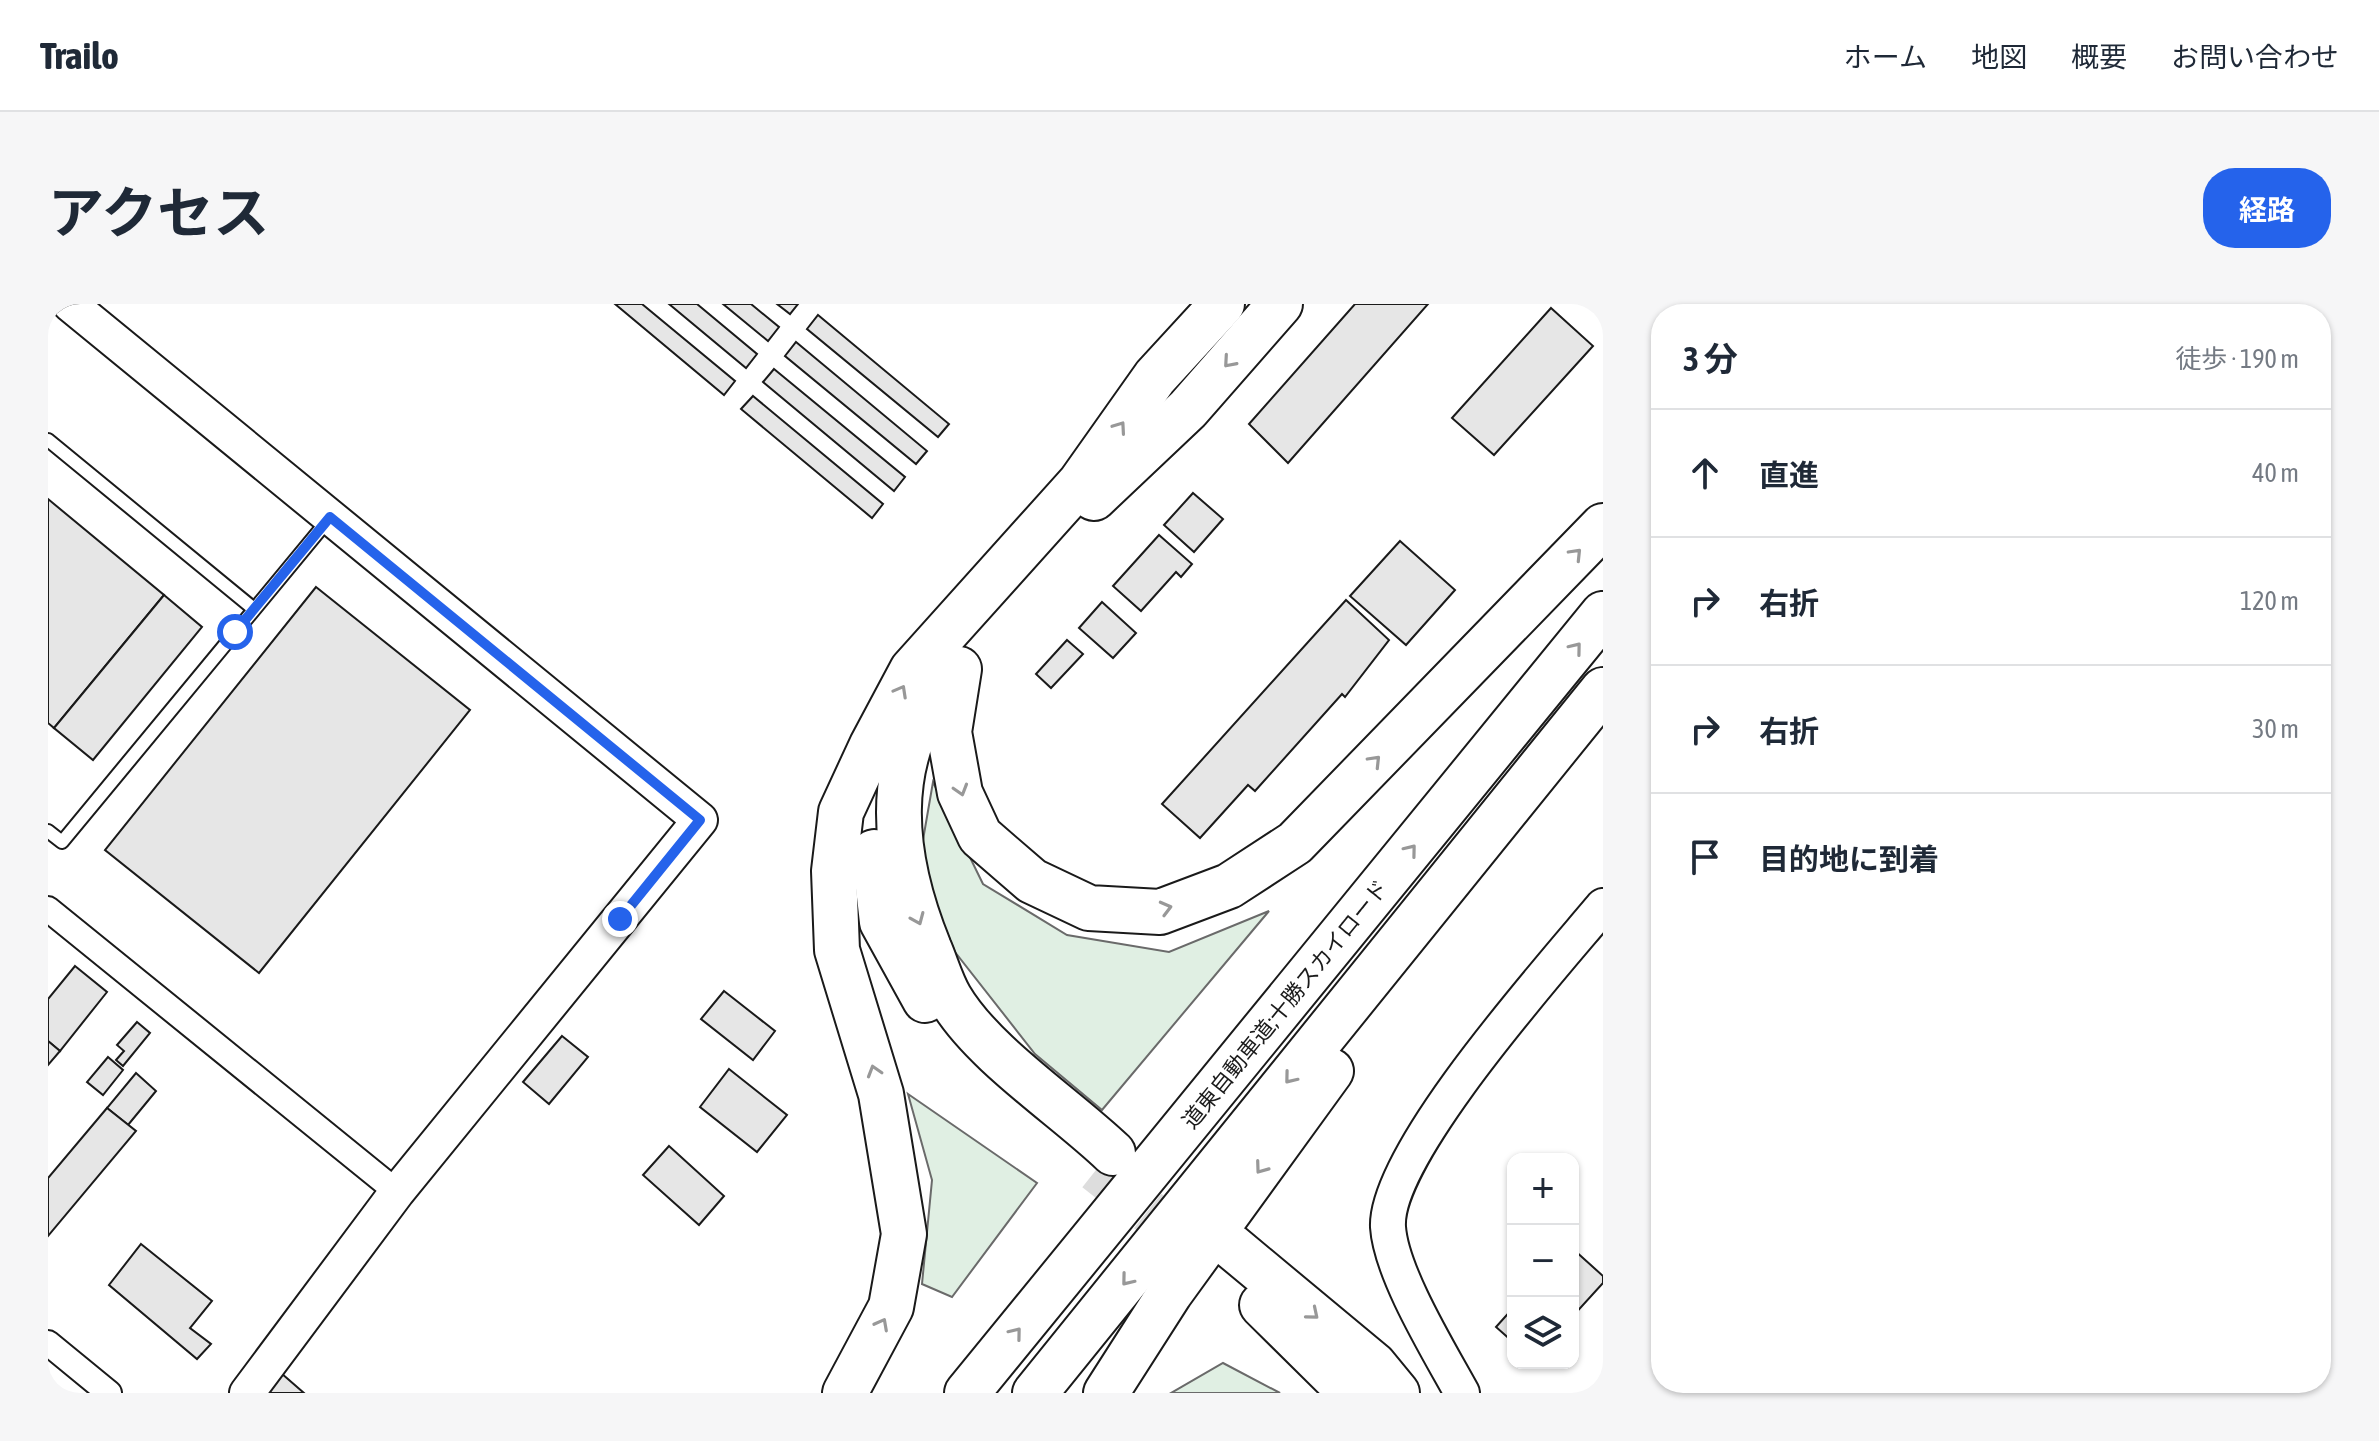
<!DOCTYPE html>
<html lang="ja">
<head>
<meta charset="utf-8">
<style>
	:root { --surface:#fff; --page:#f6f6f7; --text:#1f2937; --muted:#747a83; --line:#e0e1e3; --accent:#2563eb }
	body { margin:0; font-family:"Asap Condensed","Noto Sans JP",sans-serif; background:var(--page); color:var(--text) }
	.controls { position:absolute; right:24px; bottom:24px; display:grid; overflow:hidden; border-radius:16px; box-shadow:0 2px 6px #0004 }
	.controls button { width:72px; height:72px; display:grid; place-items:center; padding:0; border:0; border-bottom:2px solid var(--line); background:var(--surface); color:var(--text); font:40px sans-serif }
	.stop { position:absolute; width:24px; height:24px; margin:-18px; border:6px solid #2563eb; border-radius:50%; background:#fff }
	.stop.end { background:#2563eb; border-color:#fff; box-shadow:0 2px 8px #0008 }
	.list { margin:0; padding:0; list-style:none }
	h2 { display:flex; justify-content:space-between; align-items:center; height:104px; margin:0; padding:0 32px; font-size:34px }
	h2 small { font-size:26px; font-weight:400; color:var(--muted) }
	.list li { display:grid; grid-template-columns:52px 1fr auto; gap:24px; align-items:center; box-sizing:border-box; height:128px; padding:0 32px; border-top:2px solid var(--line) }
	.list b { display:block; font-size:30px; white-space:nowrap }
	.list em { font-size:26px; font-style:normal; color:var(--muted) }
	.icon { flex:none; width:44px; height:44px; fill:none; stroke:currentColor; stroke-width:2; stroke-linecap:round; stroke-linejoin:round }
	.map { position:relative; flex:none; width:1555px; height:1089px; overflow:hidden; border-radius:32px }
	header { display:flex; align-items:center; gap:48px; box-sizing:border-box; height:112px; padding:0 40px; background:var(--surface); border-bottom:2px solid var(--line) }
	header strong { font-size:38px }
	nav { display:flex; gap:44px; margin-inline-start:auto; font-size:28px }
	.intro { display:flex; align-items:center; justify-content:space-between; box-sizing:border-box; height:192px; padding:0 48px }
	h1 { margin:0; font-size:56px }
	.button { padding:20px 36px; border-radius:32px; background:var(--accent); color:#fff; font-size:28px; font-weight:700 }
	main { display:flex; gap:48px; padding:0 48px }
	aside { flex:1; background:var(--surface); border-radius:32px; box-shadow:0 2px 6px #0004 }
	.map>svg:first-child { display:block }
</style>
</head>
<body>
<header>
<strong>Trailo</strong>
<nav><a>ホーム</a><a>地図</a><a>概要</a><a>お問い合わせ</a></nav>
</header>
<div class="intro"><h1>アクセス</h1><a class="button">経路</a></div>
<main>
<div class="map">
<svg width="1555" height="1089" viewBox="0 0 1555 1089">
	<rect width="100%" height="100%" fill="#fff"/>
	<g fill="#e0efe3" stroke="#6a6a6a" stroke-width="2">
		<path d="M885 478 935 580 1019 631 1121 648 1221 607 1054 806 987 750 907 648 871 559Z"/>
		<path d="M860 790 989 879 904 993 874 980 884 876Z"/>
		<path d="M1175 1059 1232 1089H1123Z"/>
	</g>
	<g fill="#e6e6e6" stroke="#1a1a1a" stroke-width="2">
		<path d="M567 0H594L687 77 676 91Z"/>
		<path d="M621 0H649L709 50 698 64Z"/>
		<path d="M675 0H703L731 23 720 37Z"/>
		<path d="M729 0H750L742 10Z"/>
		<path d="M1307 0H1380L1240 159 1201 120Z"/>
		<path d="M1503 4 1545 42 1446 151 1404 114Z"/>
		<path d="M770 11 901 120 890 133 759 25Z"/>
		<path d="M748 38 879 147 868 160 737 52Z"/>
		<path d="M726 65 857 173 846 187 715 78Z"/>
		<path d="M705 92 835 200 824 214 693 105Z"/>
		<path d="M1145 189 1175 215 1146 248 1116 221Z"/>
		<path d="M0 195 116 291 6 424 0 419Z"/>
		<path d="M1111 231 1144 260 1133 273 1128 268 1093 307 1065 282Z"/>
		<path d="M1352 237 1407 286 1358 341 1302 292Z"/>
		<path d="M268 283 422 406 211 669 57 546Z"/>
		<path d="M116 291 154 323 45 456 6 424Z"/>
		<path d="M1298 296 1341 336 1297 393 1294 390 1207 487 1200 481 1152 534 1114 500Z"/>
		<path d="M1054 298 1088 329 1065 354 1031 324Z"/>
		<path d="M1019 336 1035 350 1003 384 988 370Z"/>
		<path d="M27 662 59 688 12 747 0 737V695Z"/>
		<path d="M676 687 727 727 705 756 653 715Z"/>
		<path d="M89 718 102 729 75 762 68 756 76 747 69 741Z"/>
		<path d="M514 732 540 753 501 800 475 778Z"/>
		<path d="M0 737 12 747 0 761Z"/>
		<path d="M60 753 75 766 55 791 39 778Z"/>
		<path d="M681 765 739 811 709 848 652 803Z"/>
		<path d="M88 769 108 787 80 821 59 804Z"/>
		<path d="M59 804 88 827 0 932V874Z"/>
		<path d="M621 842 676 892 651 921 595 871Z"/>
		<path d="M93 940 164 997 142 1024 163 1040 149 1055 61 981Z"/>
		<path d="M1525 945 1555 972V979L1525 1012Z"/>
		<path d="M1465 1004V1038L1448 1023Z"/>
		<path d="M233 1069 256 1089H215Z"/>
	</g>
	<g fill="none" stroke-linecap="round" stroke-linejoin="round">
		<path stroke="#ddd" stroke-width="44" stroke-dasharray="44 22" stroke-linecap="butt" d="M1048 866 1169 962"/>
		<g stroke="#1a1a1a" stroke-width="16">
			<g id="lane">
				<path d="M0 136 206 305"/>
				<path d="M0 527 14 538 281 215"/>
			</g>
		</g>
		<g stroke="#1a1a1a" stroke-width="28">
			<g id="street">
				<path d="M0 605 349 888"/>
				<path d="M0 1039 61 1089"/>
			</g>
		</g>
		<g stroke="#1a1a1a" stroke-width="38">
			<g id="secondary">
				<path d="M22 0 652 516 349 888 199 1089"/>
				<path d="M1414 1089C1391 1047 1343 969 1340 923 1336 850 1505 662 1555 602"/>
			</g>
		</g>
		<g stroke="#1a1a1a" stroke-width="48">
			<g id="highway">
				<path d="M1046 194 1140 105 1232 0"/>
				<path d="M911 365 901 428 912 489 932 532 984 577 1041 604 1112 608 1181 582 1247 539 1555 222"/>
				<path d="M898 374C832 456 844 553 881 644 888 660 893 679 902 694 935 750 1017 803 1065 849"/>
				<path d="M826 548 834 618 877 696"/>
				<path d="M1183 942 1326 1061 1349 1089"/>
				<path d="M1214 1001 1303 1089"/>
				<path d="M797 1089 843 1003 856 930 833 790 789 646 786 567 793 508 824 441 864 366 1032 179 1107 73 1174 0"/>
				<path d="M919 1089 1555 310"/>
				<path d="M987 1089 1555 386"/>
				<path d="M1058 1089 1122 989 1283 767"/>
			</g>
		</g>
		<use href="#lane" stroke="#fff" stroke-width="12"/>
		<use href="#street" stroke="#fff" stroke-width="24"/>
		<use href="#secondary" stroke="#fff" stroke-width="34"/>
		<use href="#highway" stroke="#fff" stroke-width="44"/>
	</g>
	<defs><path id="oneway-chevron" d="M-2-3.5L2.5 0L-2 3.5" fill="none" stroke-width="1.6" stroke-linecap="round" stroke-linejoin="round" transform="scale(2)"/></defs>
	<g stroke="#989898">
		<use href="#oneway-chevron" transform="translate(1181 58) rotate(131)"/>
		<use href="#oneway-chevron" transform="translate(1072 123) rotate(-55)"/>
		<use href="#oneway-chevron" transform="translate(1528 250) rotate(-46)"/>
		<use href="#oneway-chevron" transform="translate(1528 344) rotate(-51)"/>
		<use href="#oneway-chevron" transform="translate(853 387) rotate(-61)"/>
		<use href="#oneway-chevron" transform="translate(1327 457) rotate(-46)"/>
		<use href="#oneway-chevron" transform="translate(913 486) rotate(73)"/>
		<use href="#oneway-chevron" transform="translate(1363 546) rotate(-51)"/>
		<use href="#oneway-chevron" transform="translate(1118 604) rotate(-15)"/>
		<use href="#oneway-chevron" transform="translate(870 615) rotate(67)"/>
		<use href="#oneway-chevron" transform="translate(826 767) rotate(-107)"/>
		<use href="#oneway-chevron" transform="translate(1242 774) rotate(129)"/>
		<use href="#oneway-chevron" transform="translate(1213 864) rotate(126)"/>
		<use href="#oneway-chevron" transform="translate(1079 976) rotate(129)"/>
		<use href="#oneway-chevron" transform="translate(1265 1010) rotate(40)"/>
		<use href="#oneway-chevron" transform="translate(834 1020) rotate(-62)"/>
		<use href="#oneway-chevron" transform="translate(968 1029) rotate(-51)"/>
	</g>
	<g fill="none" stroke-linecap="round" stroke-linejoin="round">
		<path stroke="#2563eb" stroke-width="10" d="M187 328 282 213 652 516 572 615"/>
	</g>
	<g text-anchor="middle" dominant-baseline="central" stroke-width="6" stroke-linejoin="round" paint-order="stroke">
		<g font-size="22" fill="#1a1a1a" stroke="#fff">
			<text transform="translate(1237 700) rotate(-51)">道東自動車道;十勝スカイロード</text>
		</g>
	</g>
</svg>
<div class="controls">
<button>+</button>
<button>−</button>
<button><svg class="icon" aria-label="layers" viewBox="0 0 24 24"><path d="M12 4l9 5-9 5-9-5zM3 14l9 5 9-5"/></svg></button>
</div>
<div class="stop" style="left:187px;top:328px"></div>
<div class="stop end" style="left:572px;top:615px"></div>
</div>
<aside>
<h2>3 分<small>徒歩 · 190 m</small></h2>
<ul class="list">
<li><svg class="icon" aria-label="ahead" viewBox="0 0 24 24"><path d="M12 20V5M6 11l6-6 6 6"/></svg><div><b>直進</b></div><em>40 m</em></li>
<li><svg class="icon" aria-label="right" viewBox="0 0 24 24"><path d="M7 20v-9h11M14 6l5 5-5 5"/></svg><div><b>右折</b></div><em>120 m</em></li>
<li><svg class="icon" aria-label="right" viewBox="0 0 24 24"><path d="M7 20v-9h11M14 6l5 5-5 5"/></svg><div><b>右折</b></div><em>30 m</em></li>
<li><svg class="icon" aria-label="arrive" viewBox="0 0 24 24"><path d="M6 21V4h12l-3 4 3 4H6"/></svg><div><b>目的地に到着</b></div></li>
</ul>
</aside>
</main>
</body>
</html>
